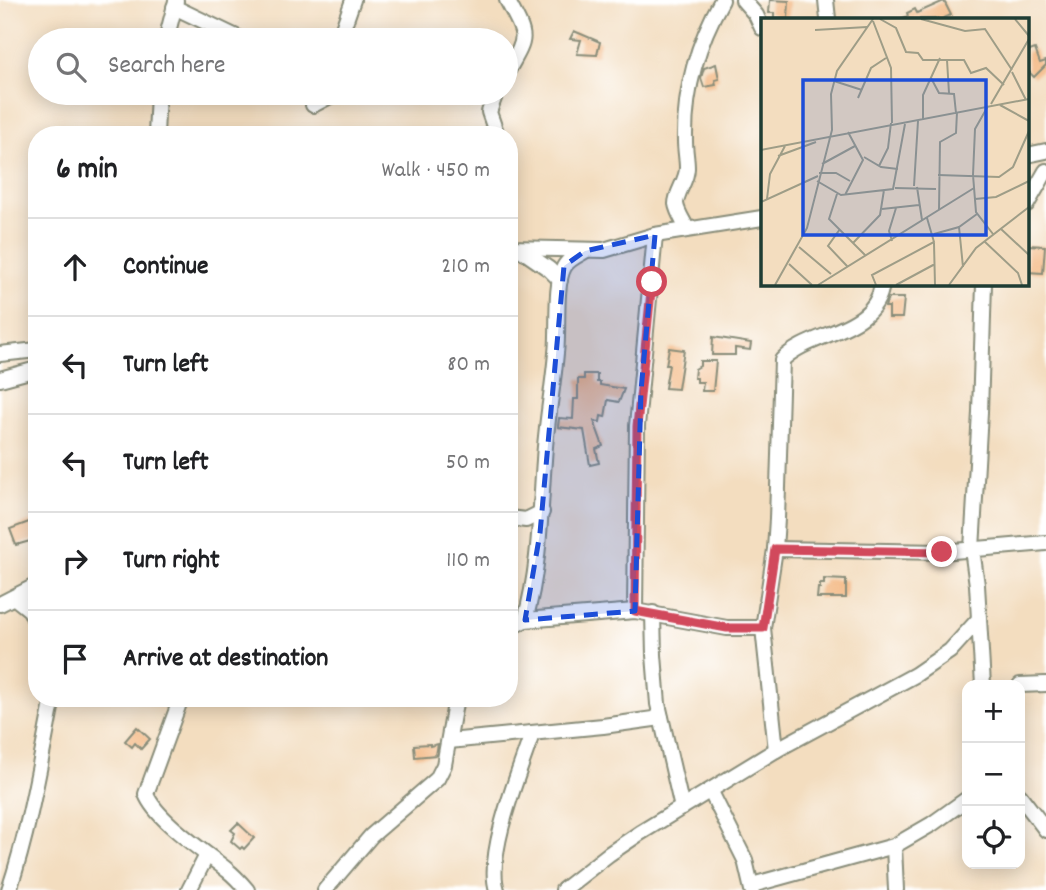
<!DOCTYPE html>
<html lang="en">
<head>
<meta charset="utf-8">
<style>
	:root { --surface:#fff; --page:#f2f2f2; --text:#202124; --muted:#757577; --line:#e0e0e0 }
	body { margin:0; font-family:Dekko,sans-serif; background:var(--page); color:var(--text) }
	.controls { position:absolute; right:21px; bottom:21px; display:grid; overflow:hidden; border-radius:14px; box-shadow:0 4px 18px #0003 }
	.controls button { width:63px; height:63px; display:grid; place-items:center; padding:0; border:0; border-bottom:2px solid var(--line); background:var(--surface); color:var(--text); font:35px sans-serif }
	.stop { position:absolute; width:21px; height:21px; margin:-16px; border:5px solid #d1495b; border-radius:50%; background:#fff }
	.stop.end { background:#d1495b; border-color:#fff; box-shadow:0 2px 7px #0008 }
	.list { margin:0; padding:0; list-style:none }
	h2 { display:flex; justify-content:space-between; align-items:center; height:91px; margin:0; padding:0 28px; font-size:30px }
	h2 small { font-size:23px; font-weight:400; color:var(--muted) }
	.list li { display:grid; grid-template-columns:46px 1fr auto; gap:21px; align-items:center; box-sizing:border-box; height:98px; padding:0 28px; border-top:2px solid var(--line) }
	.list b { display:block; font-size:26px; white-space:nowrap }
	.list em { font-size:23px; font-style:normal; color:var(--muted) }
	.icon { flex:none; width:38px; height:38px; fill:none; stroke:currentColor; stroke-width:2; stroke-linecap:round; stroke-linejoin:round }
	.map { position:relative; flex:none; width:1046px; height:890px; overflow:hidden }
	.search { position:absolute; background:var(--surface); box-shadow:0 4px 18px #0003; left:28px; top:28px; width:490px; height:77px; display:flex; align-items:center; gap:18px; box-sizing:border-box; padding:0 24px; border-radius:38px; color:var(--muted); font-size:26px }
	.panel { position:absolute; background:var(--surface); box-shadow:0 4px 18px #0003; left:28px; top:126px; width:490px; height:581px; border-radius:28px }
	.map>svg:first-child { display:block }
</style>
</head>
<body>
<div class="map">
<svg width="1046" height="890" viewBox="0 0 1046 890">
	<rect width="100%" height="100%" fill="#fff"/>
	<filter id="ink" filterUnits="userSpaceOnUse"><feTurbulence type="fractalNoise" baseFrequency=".0143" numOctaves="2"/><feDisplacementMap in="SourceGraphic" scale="14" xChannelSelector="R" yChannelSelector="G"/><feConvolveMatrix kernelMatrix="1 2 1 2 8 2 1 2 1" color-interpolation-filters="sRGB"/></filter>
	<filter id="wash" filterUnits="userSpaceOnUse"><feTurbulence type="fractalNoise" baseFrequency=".00686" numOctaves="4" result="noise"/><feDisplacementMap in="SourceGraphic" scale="28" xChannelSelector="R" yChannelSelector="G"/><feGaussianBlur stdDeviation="1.57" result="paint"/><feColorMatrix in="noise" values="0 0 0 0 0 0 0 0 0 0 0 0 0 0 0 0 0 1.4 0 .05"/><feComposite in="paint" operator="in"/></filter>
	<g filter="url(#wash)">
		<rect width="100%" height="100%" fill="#f3ddbf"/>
		<g id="blocks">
			<g fill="#f3b57e">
				<path d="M770 0 789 1 788 19 774 18V13H769Z"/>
				<path d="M944 1 951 15 942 19H901L908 16 907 13 915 9 917 13Z"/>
				<path d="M574 31 600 42 597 55 577 54 581 40 570 39Z"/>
				<path d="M1035 49 1040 63 1046 61V65L1034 77 1027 70V52Z"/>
				<path d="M716 64 719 79 715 80 716 85 704 87 701 78 704 68Z"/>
				<path d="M1027 245 1045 246 1043 273 1027 272Z"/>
				<path d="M888 298H904L902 318H889V307H885Z"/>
				<path d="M713 337 751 343 750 350 735 348V355H712Z"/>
				<path d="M669 348 684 350 678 389 665 388 669 365H666Z"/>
				<path d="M700 361H716L713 391H702L703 382H697V378H694L695 369 700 366Z"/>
				<path d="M584 374H597V382H600V385L624 389 619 402 608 400 605 417 601 416 600 422 594 421 603 446 596 449 599 463 590 465 584 430 558 427 559 418 573 419 574 399H578V379H584Z"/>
				<path d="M37 519V539L16 545 10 529Z"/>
				<path d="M824 579 846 580V598H817L818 588H820V584H824Z"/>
				<path d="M137 727 150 739 141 749 135 743 132 747 125 741Z"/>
				<path d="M430 744V746L438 744 436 755 415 757 414 745Z"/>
				<path d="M238 823 254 838 244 849 242 847 240 849 231 841 235 833 231 830Z"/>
			</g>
		</g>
	</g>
	<g filter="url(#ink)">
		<use href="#blocks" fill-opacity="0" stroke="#898d7a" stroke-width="2"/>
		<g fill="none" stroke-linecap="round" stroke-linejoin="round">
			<g stroke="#898d7a" stroke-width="18">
				<g id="minor">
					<path d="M743 0 756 15 762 28"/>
					<path d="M826 0 828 19"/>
					<path d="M174 7 243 40"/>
					<path d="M166 40 176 1"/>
					<path d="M339 40 353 0"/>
					<path d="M506 74C528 35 528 40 507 0"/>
					<path d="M496 93 489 112 497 135"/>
					<path d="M313 105 330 96 332 93"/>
					<path d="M156 135 158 93"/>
					<path d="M1027 155 1046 151"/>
					<path d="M1027 204 1046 171"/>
					<path d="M687 229C684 222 677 212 676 204 676 192 687 181 687 168 687 159 685 150 685 141 684 90 697 44 722 0"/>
					<path d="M509 248 604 250 655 235 762 218"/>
					<path d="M520 249 549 269 560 280"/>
					<path d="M0 354 37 350"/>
					<path d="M0 379 37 369"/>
					<path d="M509 518 526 520 542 512"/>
					<path d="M775 549 942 552 1046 543"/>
					<path d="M15 598 30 610 37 625"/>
					<path d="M0 604 37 585"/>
					<path d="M635 611 637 426 655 235"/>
					<path d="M653 613 654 655 658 704 682 808"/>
					<path d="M525 620 635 611 727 628H763"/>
					<path d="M509 628 525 620C540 567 540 513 544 460 546 424 553 388 556 353 559 331 554 285 564 267 568 259 578 255 585 251"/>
					<path d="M983 685 977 585 972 549 980 412 984 284"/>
					<path d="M1020 685 1046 684"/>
					<path d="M181 698 146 794C156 820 205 852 227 870 235 876 241 883 247 890"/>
					<path d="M449 741 603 726 661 718"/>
					<path d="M776 750 763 628 775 549 777 519 782 360C810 331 876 333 882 284"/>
					<path d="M711 792 745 860 752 890"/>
					<path d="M1020 796 1046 830"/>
					<path d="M894 846 896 890"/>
					<path d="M752 885 894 846 932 824 967 799"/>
					<path d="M9 890C30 827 40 763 53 698"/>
					<path d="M189 890 207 855"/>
					<path d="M325 890 371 836 437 779 444 765 456 698"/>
					<path d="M497 890C485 855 520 770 532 734"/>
					<path d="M563 890 609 854 640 833 776 750 915 675 950 651 979 619"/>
				</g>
			</g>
			<use href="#minor" stroke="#fff" stroke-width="14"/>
		</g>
	</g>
	<g fill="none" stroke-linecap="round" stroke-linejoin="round" filter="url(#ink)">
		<path stroke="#d1495b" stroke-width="9" d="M652 282 637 426 635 611 727 628H763L775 549 942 552"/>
	</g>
	<path fill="#1d4ed8" fill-opacity="0.2" stroke="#1d4ed8" stroke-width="5" stroke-dasharray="14 9" stroke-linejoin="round" d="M655 235 641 391 635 611 525 620 540 533 564 266 585 251Z"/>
	<g transform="translate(761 18)">
		<rect width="268" height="268" fill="#f3ddbf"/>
		<path fill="none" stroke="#9e9d87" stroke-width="2" d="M119 1 135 10 145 34 157 35 162 42H203L210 55 225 50 243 67M160 1 204 13 224 11 251 52M254 1 268 18M112 3 130 50 131 105M54 12 106 9M186 42 188 75M251 54 265 82M170 60 178 75 193 76 195 95M73 63 101 72M97 80 110 50 125 40M230 86 268 21M239 87 268 103M227 88 214 111 212 157 215 194 232 216M162 102V77L179 40M0 132 268 81M17 138 55 124M103 139 120 149 137 151M61 146 94 128M118 148 127 130 130 105M58 155H75L89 163M177 157 238 159 252 149 268 113M56 163 80 177 132 171 144 106M153 168 157 103M156 169 161 202M134 170 175 171M76 176 68 201 105 238M84 177 102 142 87 114M6 181 9 156 24 128M214 181 235 179 268 163M0 184 57 158M121 191 158 187M178 192 179 124 195 115 196 94M198 209 202 249M79 211 67 228 86 248M240 211 268 237M173 216 198 209 216 196M131 223 128 213 135 190M223 223 257 255 261 267M92 225 119 197 123 172M173 225 174 267M38 229 70 256M28 246 51 267M14 267 46 210 71 112 70 76 76 53 112 1M57 267 213 170M115 267 111 257 173 224 166 200M135 267 174 246M188 267 215 230 268 189"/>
		<path fill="#1d4ed8" fill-opacity="0.15" stroke="#1d4ed8" stroke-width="3.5" d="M42 62H225V217H42Z"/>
		<rect width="268" height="268" fill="none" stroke="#1f3d34" stroke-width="3.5"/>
	</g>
</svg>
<div class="controls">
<button>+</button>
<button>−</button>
<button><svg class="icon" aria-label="locate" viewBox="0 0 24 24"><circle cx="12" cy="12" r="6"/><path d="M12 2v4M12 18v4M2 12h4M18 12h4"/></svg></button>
</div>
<div class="stop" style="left:652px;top:282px"></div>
<div class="stop end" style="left:942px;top:552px"></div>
<div class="search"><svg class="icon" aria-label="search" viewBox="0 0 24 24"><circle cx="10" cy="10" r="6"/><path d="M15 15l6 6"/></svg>Search here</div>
<section class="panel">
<h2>6 min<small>Walk · 450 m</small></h2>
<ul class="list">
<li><svg class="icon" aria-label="ahead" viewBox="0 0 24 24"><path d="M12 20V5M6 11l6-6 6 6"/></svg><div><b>Continue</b></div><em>210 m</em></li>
<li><svg class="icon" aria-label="left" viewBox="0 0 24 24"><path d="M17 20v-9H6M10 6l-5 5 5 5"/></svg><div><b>Turn left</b></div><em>80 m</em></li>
<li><svg class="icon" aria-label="left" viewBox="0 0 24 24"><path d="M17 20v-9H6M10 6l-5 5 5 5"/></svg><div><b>Turn left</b></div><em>50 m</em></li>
<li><svg class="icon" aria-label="right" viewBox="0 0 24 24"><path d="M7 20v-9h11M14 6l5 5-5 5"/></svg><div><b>Turn right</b></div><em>110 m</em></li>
<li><svg class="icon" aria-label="arrive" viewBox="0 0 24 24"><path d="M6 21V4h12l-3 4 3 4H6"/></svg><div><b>Arrive at destination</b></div></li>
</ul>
</section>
</div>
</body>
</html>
